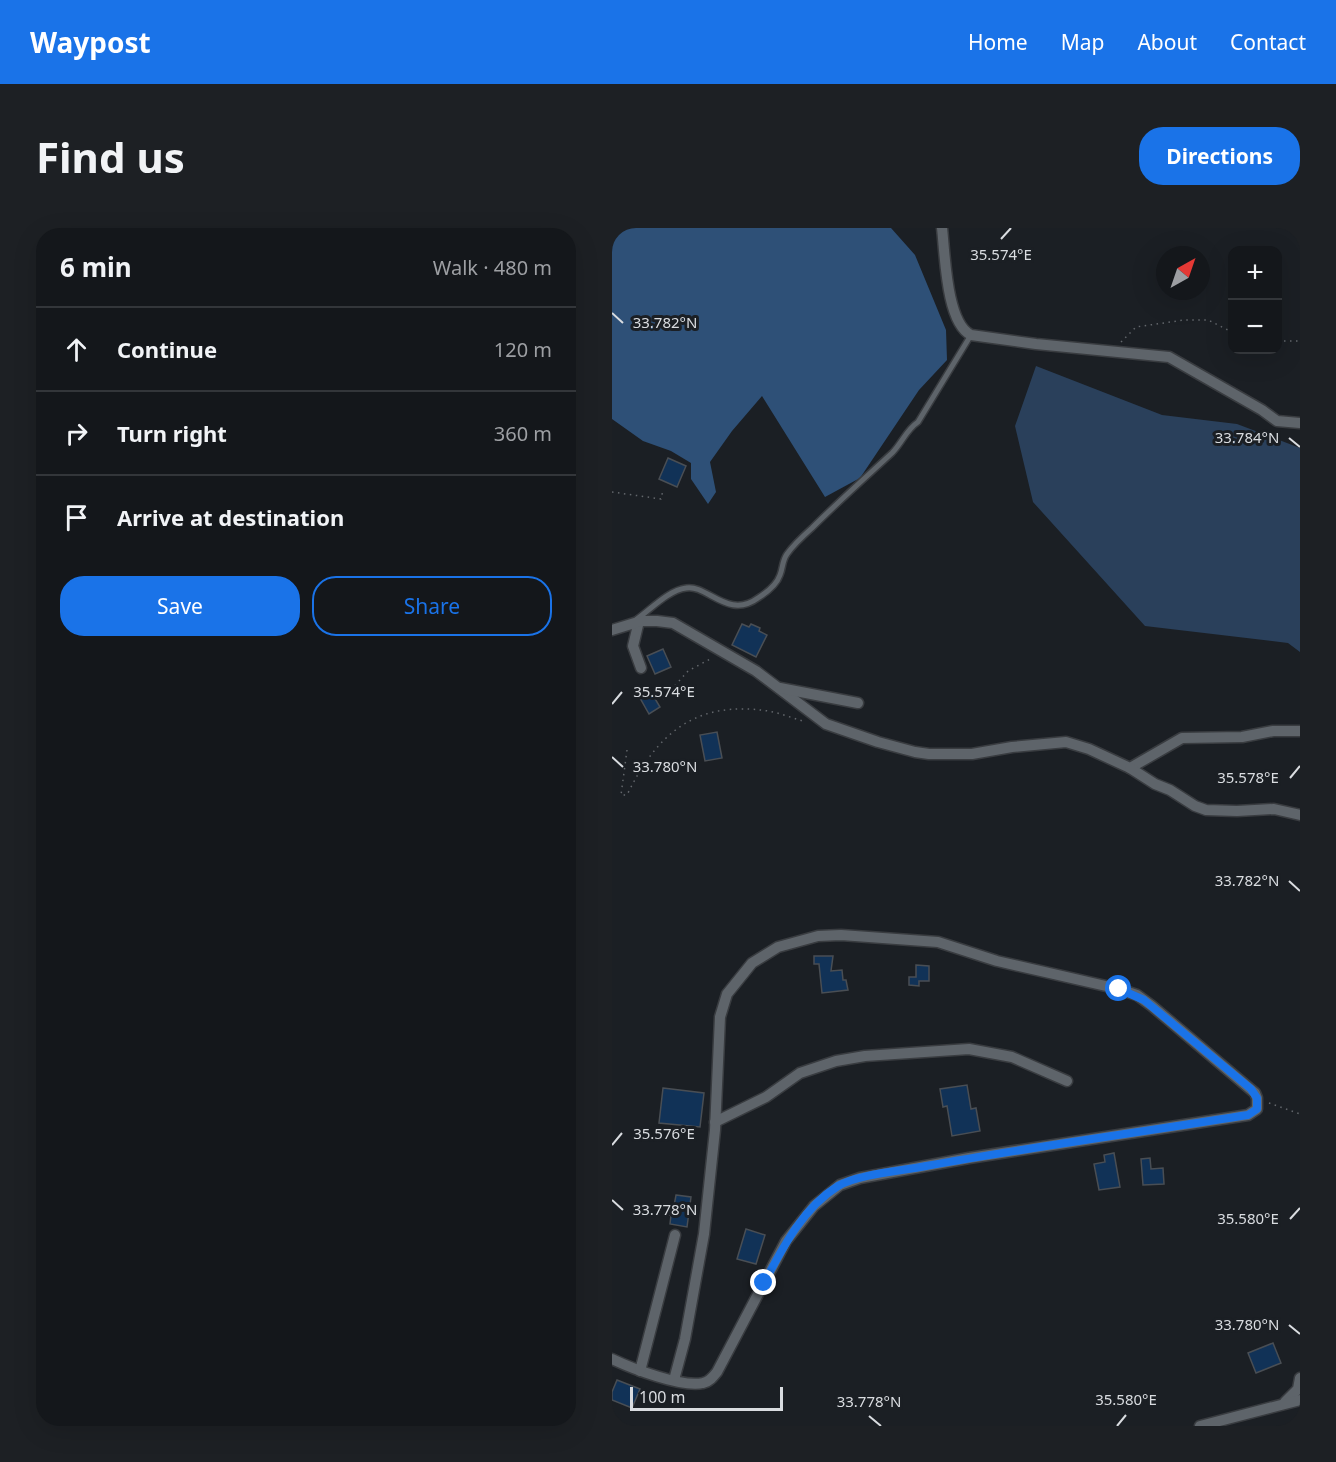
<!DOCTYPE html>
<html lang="en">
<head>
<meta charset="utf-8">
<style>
	:root { --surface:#14171b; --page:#1d2024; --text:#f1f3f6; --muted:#9d9fa3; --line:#33363a; --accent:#1a73e8 }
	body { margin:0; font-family:"Noto Sans",sans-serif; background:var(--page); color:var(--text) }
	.controls { position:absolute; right:18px; top:18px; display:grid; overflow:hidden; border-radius:12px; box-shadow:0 6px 24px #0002 }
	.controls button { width:54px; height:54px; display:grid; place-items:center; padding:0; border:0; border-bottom:2px solid var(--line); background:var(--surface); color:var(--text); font:30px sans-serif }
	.compass { position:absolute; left:544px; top:18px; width:54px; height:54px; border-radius:50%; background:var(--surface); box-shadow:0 6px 24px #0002; rotate:40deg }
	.scale { position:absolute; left:18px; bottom:15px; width:153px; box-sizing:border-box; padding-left:6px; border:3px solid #d9dce0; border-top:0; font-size:16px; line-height:21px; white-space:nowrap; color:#d9dce0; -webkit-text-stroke:4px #1b1f24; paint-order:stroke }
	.stop { position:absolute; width:18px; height:18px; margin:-14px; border:4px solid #1a73e8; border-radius:50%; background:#fff }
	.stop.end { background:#1a73e8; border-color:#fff; box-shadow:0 2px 6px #0008 }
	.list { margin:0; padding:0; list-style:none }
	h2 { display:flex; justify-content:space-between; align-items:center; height:78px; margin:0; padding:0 24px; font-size:26px }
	h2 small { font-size:20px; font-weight:400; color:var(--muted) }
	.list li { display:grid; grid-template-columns:39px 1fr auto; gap:18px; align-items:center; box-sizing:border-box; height:84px; padding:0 24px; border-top:2px solid var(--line) }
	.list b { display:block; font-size:22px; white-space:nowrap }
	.list em { font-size:20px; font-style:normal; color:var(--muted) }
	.actions { display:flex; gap:12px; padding:18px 24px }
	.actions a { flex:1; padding:14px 0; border:2px solid var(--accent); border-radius:24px; text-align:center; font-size:21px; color:var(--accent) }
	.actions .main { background:var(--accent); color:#fff }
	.icon { flex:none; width:33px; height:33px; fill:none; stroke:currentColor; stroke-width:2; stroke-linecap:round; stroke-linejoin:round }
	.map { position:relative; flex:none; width:688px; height:1198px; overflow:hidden; border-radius:24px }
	header { display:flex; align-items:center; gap:36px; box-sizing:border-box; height:84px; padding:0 30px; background:var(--accent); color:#fff }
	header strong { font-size:28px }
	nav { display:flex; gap:33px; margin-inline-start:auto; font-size:21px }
	.intro { display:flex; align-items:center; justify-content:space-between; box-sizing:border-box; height:144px; padding:0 36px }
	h1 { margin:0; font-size:42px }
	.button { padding:15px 27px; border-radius:24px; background:var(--accent); color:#fff; font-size:21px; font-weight:700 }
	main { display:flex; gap:36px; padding:0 36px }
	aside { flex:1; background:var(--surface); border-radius:24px; box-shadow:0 6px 24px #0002 }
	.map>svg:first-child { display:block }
</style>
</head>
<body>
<header>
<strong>Waypost</strong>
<nav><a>Home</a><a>Map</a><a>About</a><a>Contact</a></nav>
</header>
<div class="intro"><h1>Find us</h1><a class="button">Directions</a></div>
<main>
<aside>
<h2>6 min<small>Walk · 480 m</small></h2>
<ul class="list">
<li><svg class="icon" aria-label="ahead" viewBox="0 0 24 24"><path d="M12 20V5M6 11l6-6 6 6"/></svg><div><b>Continue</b></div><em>120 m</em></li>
<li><svg class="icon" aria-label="right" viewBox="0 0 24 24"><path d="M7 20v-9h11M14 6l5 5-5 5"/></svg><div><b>Turn right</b></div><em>360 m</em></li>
<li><svg class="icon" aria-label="arrive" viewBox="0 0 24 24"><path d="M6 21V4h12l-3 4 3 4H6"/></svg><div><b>Arrive at destination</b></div></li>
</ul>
<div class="actions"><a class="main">Save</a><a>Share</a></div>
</aside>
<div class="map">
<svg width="688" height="1198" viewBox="0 0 688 1198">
	<rect width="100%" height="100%" fill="#1b1f24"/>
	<path fill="#2a405b" d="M424 138 550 187 625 196 688 220V424L676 415 533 398 421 274 403 198Z"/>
	<path fill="#2e5077" d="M0 0H279L303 27 334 102 335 132 307 162 248 250 213 269 150 168 120 203 98 234 104 264 96 276 79 251V235L59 223 31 213 0 191Z"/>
	<g fill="#113257" stroke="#494e54" stroke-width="1.5">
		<path d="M56 230 74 238 65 259 47 251Z"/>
		<path d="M130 396 137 399 139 396 148 400 147 403 155 407 144 429 120 417Z"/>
		<path d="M51 421 59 439 43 446 35 428Z"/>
		<path d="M39 464 48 479 37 486 28 470Z"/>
		<path d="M105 504 110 530 93 533 88 507Z"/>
		<path d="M202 728H221L219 743 230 742 231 752H234L236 762 210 765 207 736H202Z"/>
		<path d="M304 737 317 738V753H307V758L297 757V749H304Z"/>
		<path d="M355 857 359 881 364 880 368 903 340 908 335 878 331 879 328 861Z"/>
		<path d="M51 860 92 865 88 899 47 895Z"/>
		<path d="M502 925 508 959 487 962 482 936 493 934 492 927Z"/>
		<path d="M538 930 539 941 551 940 552 956 531 957 529 931Z"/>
		<path d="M64 967 79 969 75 999 58 996 59 987H56L57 977 62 978Z"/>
		<path d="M134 1001 153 1007 144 1036 125 1031Z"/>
		<path d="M661 1115 669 1135 644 1145 636 1125Z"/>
		<path d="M5 1152 28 1161 20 1180 0 1172V1164Z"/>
	</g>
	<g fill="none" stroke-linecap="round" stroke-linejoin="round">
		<g stroke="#393c40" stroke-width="8">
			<path id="lane" d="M25 391C39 381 57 362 74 360 95 356 116 392 146 370 154 365 165 356 168 347 171 340 170 333 175 326 182 316 191 308 200 300 226 274 253 250 280 225 290 215 294 202 306 194L359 107"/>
		</g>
		<g stroke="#393c40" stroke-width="13">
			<g id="street">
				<path d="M330 0C333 25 334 95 359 107L424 116 557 129 650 182 665 193 688 195"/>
				<path d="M27 393 21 418 29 440"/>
				<path d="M0 402 29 393H45L61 395 144 443 214 496 266 514 303 524 317 526H360L400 519 454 514 477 521 518 540 570 510 630 509 661 503H688"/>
				<path d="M168 460 246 475"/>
				<path d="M518 540 543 556 558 562 583 578 594 582 625 583 662 581 688 587"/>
				<path d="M103 894 154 869 188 845 224 833 253 828 357 821 400 829 455 853"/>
				<path d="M0 1131C19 1140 70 1160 91 1155 97 1154 101 1149 105 1144L174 1013 202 978 228 957 248 950 357 930 636 887 645 881V870L643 865 540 778 525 767 507 761 385 733 326 714 229 707 206 708 166 719 140 735 115 766 108 789 103 902 92 1006 73 1111 62 1152"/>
				<path d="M28 1143 63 1007"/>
				<path d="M673 1174 686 1161 688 1150"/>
				<path d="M588 1198 688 1172"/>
			</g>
		</g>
		<g stroke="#63676c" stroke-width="1.5" stroke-dasharray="1.5 4.5" stroke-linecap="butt">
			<path d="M666 113H688"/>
			<path d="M509 114 524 99 572 92H596L620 104"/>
			<path d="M0 264 49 271 51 262"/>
			<path d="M51 471 76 443 100 430"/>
			<path d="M15 522 9 567H15C45 505 84 472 156 483 168 485 180 490 191 493"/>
			<path d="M657 875 688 886"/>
		</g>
		<use href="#lane" stroke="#5e646a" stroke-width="5"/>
		<use href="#street" stroke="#5e646a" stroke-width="10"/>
	</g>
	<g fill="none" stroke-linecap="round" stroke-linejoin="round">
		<path stroke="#1a73e8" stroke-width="8" d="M152 1055C171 1019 191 980 226 958 246 946 290 943 314 938 419 919 524 905 629 888L636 887 645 881V870L639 861 532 772 507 761"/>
	</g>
	<path fill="none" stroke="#d9dce0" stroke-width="2" d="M389 11 399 0M0 85 11 95M677 210 688 219M0 476 10 464M0 529 11 539M678 550 688 538M677 653 688 663M0 917 10 905M0 972 11 982M678 991 688 980M677 1097 688 1106M257 1188 269 1198M505 1198 514 1187"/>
	<g font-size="15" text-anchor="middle" fill="#d9dce0" stroke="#1b1f24" stroke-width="6" stroke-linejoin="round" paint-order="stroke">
		<text x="389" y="32">35.574°E</text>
		<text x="53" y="100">33.782°N</text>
		<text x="635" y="215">33.784°N</text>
		<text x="52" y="469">35.574°E</text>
		<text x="53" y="544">33.780°N</text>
		<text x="636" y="555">35.578°E</text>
		<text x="635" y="658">33.782°N</text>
		<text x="52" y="911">35.576°E</text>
		<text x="53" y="987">33.778°N</text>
		<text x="636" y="996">35.580°E</text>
		<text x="635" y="1102">33.780°N</text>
		<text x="514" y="1177">35.580°E</text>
		<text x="257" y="1179">33.778°N</text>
	</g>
</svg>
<div class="controls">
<button>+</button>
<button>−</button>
</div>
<svg class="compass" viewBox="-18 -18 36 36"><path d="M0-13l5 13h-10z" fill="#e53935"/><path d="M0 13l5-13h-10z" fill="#9d9fa3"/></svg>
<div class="scale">100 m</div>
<div class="stop" style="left:507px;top:761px"></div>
<div class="stop end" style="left:152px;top:1055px"></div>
</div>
</main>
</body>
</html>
